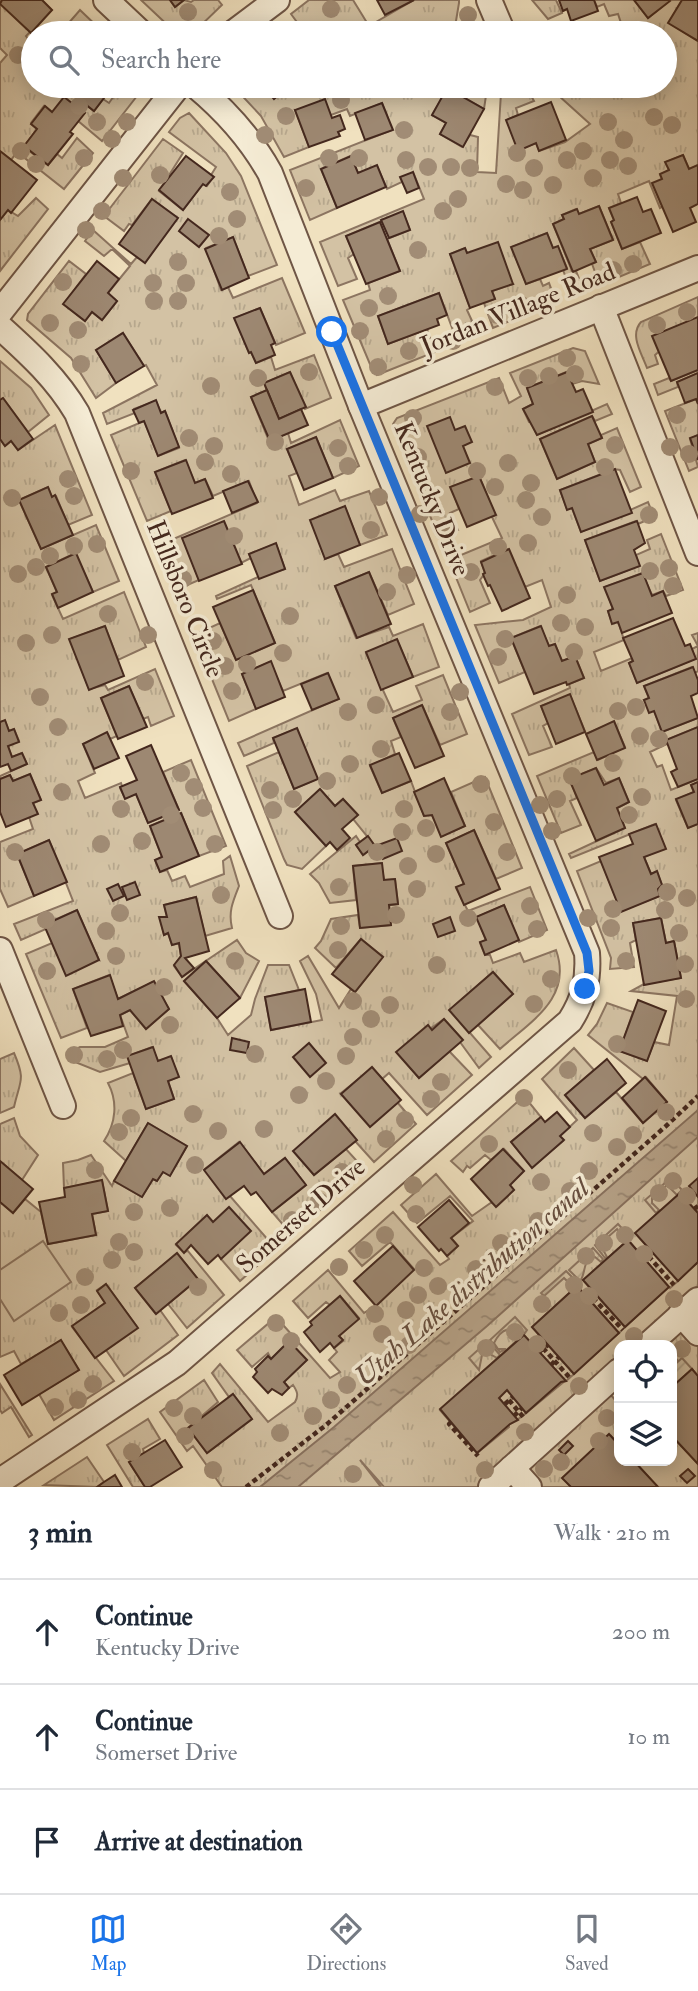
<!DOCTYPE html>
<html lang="en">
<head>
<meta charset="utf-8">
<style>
	:root { --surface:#fff; --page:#f2f2f3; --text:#1f2937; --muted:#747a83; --line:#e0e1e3; --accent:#1a73e8 }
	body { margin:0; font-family:"IM FELL Double Pica",serif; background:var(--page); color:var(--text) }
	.controls { position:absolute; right:21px; bottom:21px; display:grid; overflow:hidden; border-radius:14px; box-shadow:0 4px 18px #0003 }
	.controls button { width:63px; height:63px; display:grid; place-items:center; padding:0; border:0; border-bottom:2px solid var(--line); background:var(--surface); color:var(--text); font:35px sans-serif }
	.stop { position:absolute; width:21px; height:21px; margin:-16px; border:5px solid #1a73e8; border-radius:50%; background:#fff }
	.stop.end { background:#1a73e8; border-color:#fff; box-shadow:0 2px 7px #0008 }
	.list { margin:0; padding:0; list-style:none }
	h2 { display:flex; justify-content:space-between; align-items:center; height:91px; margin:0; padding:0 28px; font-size:30px }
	h2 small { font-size:23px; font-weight:400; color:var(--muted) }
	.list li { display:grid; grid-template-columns:46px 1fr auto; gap:21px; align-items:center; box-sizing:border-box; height:105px; padding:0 28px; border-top:2px solid var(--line) }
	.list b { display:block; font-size:26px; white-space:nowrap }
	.list p { margin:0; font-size:23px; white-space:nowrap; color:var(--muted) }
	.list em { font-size:23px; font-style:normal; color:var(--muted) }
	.icon { flex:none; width:38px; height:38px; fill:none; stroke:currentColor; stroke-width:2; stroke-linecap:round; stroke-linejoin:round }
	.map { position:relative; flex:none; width:698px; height:1487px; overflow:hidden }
	.search { position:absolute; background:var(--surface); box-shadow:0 4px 18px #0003; left:21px; right:21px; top:21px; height:77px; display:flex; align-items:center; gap:18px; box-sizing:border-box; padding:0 24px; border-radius:38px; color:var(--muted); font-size:26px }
	.sheet { height:406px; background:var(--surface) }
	nav { display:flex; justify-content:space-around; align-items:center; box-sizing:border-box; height:98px; border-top:2px solid var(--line); background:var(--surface); font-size:19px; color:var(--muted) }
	nav a { display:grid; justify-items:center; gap:4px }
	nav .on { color:var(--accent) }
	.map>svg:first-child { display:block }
</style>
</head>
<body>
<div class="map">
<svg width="698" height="1487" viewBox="0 0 698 1487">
	<defs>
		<pattern id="grass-tufts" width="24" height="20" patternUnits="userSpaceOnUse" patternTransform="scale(1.75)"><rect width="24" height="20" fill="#d3c2a4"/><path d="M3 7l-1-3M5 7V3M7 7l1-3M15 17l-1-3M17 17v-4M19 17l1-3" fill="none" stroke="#b6a78d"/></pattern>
		<pattern id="garden-furrows" width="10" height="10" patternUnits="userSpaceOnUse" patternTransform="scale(1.75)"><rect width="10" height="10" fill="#d3c2a4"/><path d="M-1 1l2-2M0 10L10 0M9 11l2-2" fill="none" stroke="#b6a78d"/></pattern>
		<pattern id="water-ripples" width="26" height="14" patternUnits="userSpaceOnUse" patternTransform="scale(1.75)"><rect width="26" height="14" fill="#b6a288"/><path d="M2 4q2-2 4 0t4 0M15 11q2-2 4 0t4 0" fill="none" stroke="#96846f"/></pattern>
	</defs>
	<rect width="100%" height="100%" fill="#f0e1bf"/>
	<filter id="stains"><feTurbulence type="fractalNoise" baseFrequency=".00286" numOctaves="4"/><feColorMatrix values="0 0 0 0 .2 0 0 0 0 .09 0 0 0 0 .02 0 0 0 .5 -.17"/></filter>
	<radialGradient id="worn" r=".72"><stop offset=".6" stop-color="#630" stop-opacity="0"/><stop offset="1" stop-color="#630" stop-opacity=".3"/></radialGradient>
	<g fill="url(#grass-tufts)" stroke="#8c7561" stroke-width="2" fill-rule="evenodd">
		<path d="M0 0H42L52 10 26 36 33 45V86H77L72 94 94 111 103 99 109 103 121 86H125L137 96 102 141 78 121 52 112 44 106 31 123 37 129 24 147 48 165 57 154 62 158 77 138 93 153 64 189 17 152 11 160 0 151V63L7 55 0 48Z"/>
		<path d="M141 0H170L175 7 184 0 191 2 194 0H218L222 5 193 33H176Z"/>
		<path d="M309 0H353L369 26 414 0H459V3L454 33H427L423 25 402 33H305L291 14Z"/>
		<path d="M532 0H556L562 13 548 19Z"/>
		<path d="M594 0H634L648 18 670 0H682L669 23 698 41V165L689 169 683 155 666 162 669 170 660 175 662 179V207L660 208 649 181 618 194 621 203 609 208 614 220 611 222 622 249 640 242 650 264 600 285 592 264 596 262 590 249 613 240 599 206 579 214 576 209 562 215 564 219 553 224 572 271H576L584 291 573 296 563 270 567 268 558 247 553 248 547 233 512 247 526 284 540 279 543 286 549 283 556 302 493 328 484 303 495 299 492 291 513 284 467 253 465 248 450 254 470 308 467 310 478 334 457 341 439 293 378 316 388 344 427 329 435 352 377 375 372 369 343 300 370 290 368 283 400 271 387 239 410 230 403 212 346 236 354 254 348 258 357 279 338 286 320 242 424 199 413 172 402 182 387 189 377 166 358 173 350 156 321 169 337 208 310 220 290 170 392 130 382 103 350 116 347 109 331 115 295 110 309 147 284 157 261 116 233 86H263L274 98 289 86H479L487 89 484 109 448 88 432 115 446 123 440 134 462 147 470 135 478 137 477 172 496 173 501 93 526 87 534 101 516 108 518 115 507 120 518 150 536 143 539 151 565 142 590 124 548 86H570L590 97 596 86H665V33H564L621 23 618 14 609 16 604 4 597 7Z"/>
		<path d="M80 10 104 33H60Z"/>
		<path d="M189 113 226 153 241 176 277 265 248 276 233 237 206 248 221 290 228 287 233 298 282 278 305 333 276 345 260 308 235 318 249 353 251 352 256 363 271 357 275 370 314 355 331 398 305 409 290 372 264 383 267 390 251 397 269 441 288 433 291 443 340 420 359 466 333 478 316 437 287 449 297 473 289 476 299 505 335 490 340 501 369 491 387 535 360 545 345 507 325 559 338 554 344 567 392 549 414 604 388 615 369 572 335 586 356 638 389 627 393 636 423 624 439 667 413 677 397 640 366 653 393 712 422 700 416 686 443 675 467 734 440 745 422 705 393 718 401 737 391 741 395 754 370 766 382 793 411 781 424 816 432 815 442 836 465 826 451 792 485 777 522 868 496 879 474 830 446 843 464 884 456 888 468 911 530 887 547 930 519 942 504 905 477 917 486 940 480 943 485 955H490L493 963 520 953 524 962 556 950C573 998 531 1021 500 1049L478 1025 513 994 493 972 450 1010 491 1057 479 1068 460 1042 462 1039 444 1019 397 1052 419 1078 449 1051 472 1075 427 1115 389 1073 382 1079 372 1068 341 1093 397 1102 416 1124 374 1162 355 1141 357 1140 294 1151 314 1175 346 1149 365 1170 292 1235 272 1212 306 1185 285 1158 264 1174 239 1142 205 1169 226 1198 230 1196 276 1249 240 1281 221 1259 213 1222 207 1216 176 1245 184 1252 188 1251 224 1295 187 1328 168 1304 198 1279 177 1254 135 1288 155 1313 160 1310 178 1335 124 1376 106 1350 137 1327 106 1284 97 1290 105 1303 72 1327 114 1381 54 1420 39 1394 79 1370 61 1341 21 1364 14 1351 0 1357V1202L13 1213 25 1199 41 1212 48 1244 96 1235 92 1214 108 1211 102 1181 64 1188 63 1163 78 1160 91 1155 112 1186 114 1181 142 1197 153 1179 157 1181 163 1172 170 1175 187 1146 148 1123 126 1161 104 1141C116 1123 118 1102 108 1083L133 1073 146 1109 174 1099 168 1081 178 1077 171 1057 158 1061 152 1047 128 1056 130 1063 100 1072 70 1060 67 1054 80 1047H105L128 1037 120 1015 130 1010 146 1029 169 1009 153 982 118 999 109 975 73 989 87 1028 61 1038 26 954 52 943 99 960 77 910 45 924 46 929 21 940 14 924 73 901 49 840 17 854 34 896 8 907 0 889V842L33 829 29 817 33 803 41 800 30 774 13 781 10 775 0 779V776L27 764 22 753 12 757 8 746 19 741 14 729 9 731 5 721 0 722V439L5 446 11 441 18 450 55 425 92 515 68 525 56 496 52 497 48 487 19 500 41 549 96 525 119 581 93 592 75 553 46 567 57 592 52 595 63 619 124 592 146 647 118 660 105 626 70 639 89 689 105 685 108 690 155 669 174 716 151 726 148 717 143 719 129 686 101 698 117 736 110 739 107 733 83 744 95 773 78 781 85 798 121 783 122 786 120 788 125 798 136 794 148 823 179 810 163 772 191 760 226 846 199 856 181 813 150 826 162 857 155 860 160 872 167 870 172 881 185 876 190 887 224 874 223 861 230 856 239 886C233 901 228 912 232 928L205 936 196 897 164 905 167 917H160L164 935 168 933 172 945 179 943 181 956 174 966 182 977 237 940 246 953 259 961 240 998 206 961 184 981 217 1018 228 1035 251 1015 255 999 268 965H289L299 990 265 997 271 1030 322 1020 316 994 300 961 308 956 339 1008 351 989 355 992 383 957 361 939 336 968 315 948 321 941 331 919 358 915 360 928 391 925 389 905 398 904 395 879 384 880 381 863 353 866 356 900 330 903 319 883 310 874 356 836 360 842 356 845 363 855 375 846 353 819 358 815 343 799 335 806 320 790 295 812 326 846 302 869 287 865 284 859 247 766 279 752 294 789 317 779 296 729 273 738 274 743 244 756 238 743 338 699 327 673 283 691 270 662 242 674 256 709 229 721 194 635 220 623 236 660 275 643 251 585 217 599 216 596 258 577 285 569 276 544 249 554 251 558 241 563 183 538 199 580 176 590 157 546 257 503 249 481 213 496 205 479 195 483 185 460 155 472 171 511 147 521 111 435 144 421 158 456 179 448 165 411 161 413 156 401 134 409 135 413 107 424 103 413 157 385 146 365 144 366 123 333 96 350 116 383 96 398 71 358 27 320 28 314 69 261 86 274 64 304 85 321 92 312 102 320 117 301 108 293 130 266 112 249 104 256 85 241 93 230 131 264 137 257 145 262 177 218 152 199 132 225 129 224 124 231 104 216 163 139 183 153 159 191 183 210 203 184 207 186 213 177 211 175 216 167 169 132 180 118Z"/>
		<path d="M36 198 48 209 0 271V220L8 210 18 216Z"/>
		<path d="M698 297V317L655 355 658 364 647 368C642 354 629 335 641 322Z"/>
		<path d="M573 348 585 351 599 384 582 381 572 384 566 372 527 388 533 404 523 409 529 422H531L537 435 607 404 612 414 595 421 592 416 540 439 557 479 595 462 588 444 602 438 601 435 617 428 641 487 630 492 620 470 614 469 560 490 567 509 572 508 581 532 648 502 654 517 638 524 636 521 585 540 600 581 639 566 636 555 650 549 647 540 661 534 683 590 666 596 663 591 652 595 642 573 605 587 613 609 608 611 612 623 618 621 624 640 594 652 601 671 632 658 633 661 629 663 637 683 695 659 692 649 698 646 692 635 698 633V671L695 673 692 667 644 686 649 698 644 700 654 711 662 732 698 718V727L666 740 667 744 650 752 657 767 662 765 671 790 698 779V782L691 785 694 792 676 800 688 828 698 824V1213L657 1214 636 1233 678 1280 698 1262V1376L692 1369 672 1387V1367L678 1361 672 1354V1345H664L650 1331 634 1345H619V1359L597 1380 619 1404V1445L611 1436 563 1478 571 1487H384L360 1460 381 1487H222L193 1446 187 1451 160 1412 204 1380 218 1402 188 1428 207 1453 252 1419 233 1394 229 1397 212 1373 220 1364 268 1422 295 1402C299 1395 297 1391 293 1385L289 1388 284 1382 307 1360 289 1342 271 1359 268 1353 252 1367 237 1350 276 1317 330 1378 340 1372 329 1360 337 1352 334 1348 343 1341 339 1336 359 1318 340 1296 330 1305 326 1302 308 1318 293 1301 328 1270 364 1313 376 1305 414 1269 390 1242 362 1266 349 1251 393 1212 440 1265 449 1259 447 1256 458 1246 451 1238 473 1221 450 1196 417 1223 401 1205 436 1174 472 1216 492 1202 497 1206 514 1190 510 1185 524 1171 504 1149 491 1160 485 1155 470 1168 467 1166 463 1172 451 1161 524 1096 541 1117 511 1142 532 1167 563 1141 560 1136 577 1120 542 1079 574 1048 594 1070 565 1095 585 1118 616 1092 643 1123 667 1102 646 1077 643 1079 588 1035 597 1024 607 1003 633 1012 620 1051 647 1061 654 1042 669 1045 677 996 631 991 644 984 681 978 674 941 666 943 661 918 633 923 636 940 630 943 634 967 610 969 611 958 577 871 601 861 621 911 660 896 658 889 662 885 657 872 651 874 644 857 665 848 655 824 571 858 569 854 625 828 617 808 629 802 619 778 606 783 596 768 570 779 577 798 570 801 581 825 561 833 537 776 594 752 598 760 625 747 614 722 586 734 570 695 541 706 548 723 543 726 552 747 529 755 512 714 570 688 569 684 584 678 575 656 562 661 555 644 549 646 540 626 511 638 525 672 499 683 475 625 523 620 551 607 542 580 525 587 508 549 481 561 485 573 480 580 490 603 470 612 449 560 502 538 492 517 495 515 479 476 451 487 459 509 450 513 458 530 439 538 393 424 397 418 499 378 509 403 521 396 510 373ZM628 1240 669 1287 625 1327 583 1280ZM577 1286 619 1333 574 1373 532 1327ZM523 1335 565 1381 526 1413 507 1390 509 1427 477 1453 440 1410Z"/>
		<path d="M0 361 31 388 49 415 28 432 3 398 0 400Z"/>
		<path d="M698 370V373L677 382 678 387 658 395 654 384 669 378 671 381Z"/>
		<path d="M696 399 698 404V435L690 439 698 467 689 471 665 411Z"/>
		<path d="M14 1053C26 1081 20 1080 14 1107L0 1113V1059Z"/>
		<path d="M14 1118 20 1136 38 1155 22 1180 0 1161V1124Z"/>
		<path d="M0 1384 32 1435 29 1437 11 1407 2 1413 0 1410Z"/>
		<path d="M148 1419 160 1439 143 1449 144 1453 129 1462 145 1487H133L107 1445Z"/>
		<path d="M672 1436 698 1464V1487H658L634 1461H672Z"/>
		<path d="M87 1457 104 1482 97 1487 44 1485Z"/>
	</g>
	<g fill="url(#garden-furrows)" stroke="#8c7561" stroke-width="2">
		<path d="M671 1178 682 1190 677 1195 667 1185 652 1198V1203L659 1210 656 1213 645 1200Z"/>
		<path d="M618 1224 629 1236 623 1240 617 1229 600 1244 607 1257 605 1258 595 1245Z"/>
		<path d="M647 1246 678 1281 670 1288 639 1253Z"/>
		<path d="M593 1248 603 1259 601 1262 595 1257 589 1258C583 1266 585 1275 580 1281L569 1270Z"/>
		<path d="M566 1271 579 1284 574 1288 564 1278 544 1296 541 1293Z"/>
		<path d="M596 1295 625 1327 619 1333 590 1300Z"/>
		<path d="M515 1317 527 1330 525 1333C510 1327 502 1327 494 1343L498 1349H506L500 1352 490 1340Z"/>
		<path d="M488 1341 500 1355 497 1358 483 1350 479 1370 469 1358Z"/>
		<path d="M548 1345 574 1374 566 1381 539 1352Z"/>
		<path d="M682 1358 692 1369 672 1387V1367Z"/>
		<path d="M507 1390 526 1413 517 1420 499 1398Z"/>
	</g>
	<path fill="#d3c2a4" stroke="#8c7561" stroke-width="2" d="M43 1241 71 1282 14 1321 0 1299V1270Z"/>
	<path fill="url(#water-ripples)" stroke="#88715e" stroke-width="2" d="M698 1110V1137L487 1326 298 1487H260L334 1427Z"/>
	<g fill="#9d8872" stroke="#44281e" stroke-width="2">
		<path d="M2 0H42L52 10 31 33 0 4Z"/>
		<path d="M170 0H184L175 7Z"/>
		<path d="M377 0H414L385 15Z"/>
		<path d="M559 0H594L598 11 571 21 567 9 563 11Z"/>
		<path d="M634 0H669L670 1 648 18Z"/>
		<path d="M682 0H698V41L668 23Z"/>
		<path d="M423 25 427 33H402Z"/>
		<path d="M77 86H109L104 92 107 94 94 111 71 93Z"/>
		<path d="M263 86H289L274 99Z"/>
		<path d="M447 88 484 109 463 147 440 134 446 123 432 115Z"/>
		<path d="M64 97 85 113 70 132 73 134 48 165 24 146 37 129 31 124 45 106 52 112Z"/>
		<path d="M325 99 332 118 340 115 345 129 338 132 340 136 309 147 295 110Z"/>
		<path d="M551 102 566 140 539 151 536 143 518 151 506 120Z"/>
		<path d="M382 103 393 130 365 140 355 113Z"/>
		<path d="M0 151 37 180 11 213 8 210 0 220Z"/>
		<path d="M683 155 689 169 698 165V204L690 208 696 222 673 232 652 183 662 179 660 174 669 170 665 162Z"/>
		<path d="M186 156 214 177 206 186 203 184 183 210 159 190Z"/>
		<path d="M351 156 358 173 377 165 386 187 337 208 321 169Z"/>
		<path d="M413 172 419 188 407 193 400 177Z"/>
		<path d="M637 197 643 212 651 209 661 233 622 249 611 222 614 220 609 208Z"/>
		<path d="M152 199 178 218 145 263 119 244Z"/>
		<path d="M599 206 613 240 590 249 596 262 573 272 553 224 564 219 562 215 577 209 579 214Z"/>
		<path d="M403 211 410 230 389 238 381 220Z"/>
		<path d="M188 219 209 235 199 247 179 231Z"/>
		<path d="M380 222 400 271 366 284 346 236Z"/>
		<path d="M547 233 553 248 558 246 567 269 526 284 511 247Z"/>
		<path d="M233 237 249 278 222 290 205 249Z"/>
		<path d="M498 242 513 284 492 291 495 299 470 308 450 254 465 248 467 253Z"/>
		<path d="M97 261 119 279 108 293 117 301 102 320 92 312 85 321 63 304Z"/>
		<path d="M439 293 447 315 437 319 439 325 388 344 378 316Z"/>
		<path d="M260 308 275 343 271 345 275 355 256 363 251 352 249 353 234 318Z"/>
		<path d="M698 317V370L671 381 652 336Z"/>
		<path d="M123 333 144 366 116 383 96 350Z"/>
		<path d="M290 372 306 407 279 419 264 383Z"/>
		<path d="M567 372 576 392 583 389 593 412 537 435 523 409 533 404 527 388Z"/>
		<path d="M698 373V404L696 399 685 403 677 382Z"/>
		<path d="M267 390 279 419 301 409 308 425 270 441 251 397Z"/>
		<path d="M3 398 33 439 18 450 11 441 5 446 0 439V400Z"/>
		<path d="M156 400 161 413 165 411 179 447 158 456 144 421 139 423 133 410Z"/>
		<path d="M592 416 602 438 588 444 595 462 557 479 540 439Z"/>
		<path d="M450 417 455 430 465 426 472 442 463 446 470 463 446 473 427 426Z"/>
		<path d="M698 435V460L690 438Z"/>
		<path d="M316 437 333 478 304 490 287 449Z"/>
		<path d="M186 460 195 483 205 479 213 498 172 514 155 472Z"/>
		<path d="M615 469 632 513 581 532 572 508 567 510 560 490Z"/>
		<path d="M479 476 496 515 467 527 450 487Z"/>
		<path d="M248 481 258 502 232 513 223 491Z"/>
		<path d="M48 487 52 497 55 495 73 535 41 549 19 500Z"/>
		<path d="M345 506 360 545 325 559 310 520Z"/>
		<path d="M224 521 242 564 199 581 182 538Z"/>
		<path d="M637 521 645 543 634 550 640 566 600 581 585 540Z"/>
		<path d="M276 543 285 569 259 579 249 554Z"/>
		<path d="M509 549 530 598 502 611 490 585 488 586 484 577 483 574 485 573 481 562Z"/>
		<path d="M76 553 93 592 58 608 52 594 57 592 46 567Z"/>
		<path d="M369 572 391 624 357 638 335 586Z"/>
		<path d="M643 573 652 596 663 591 672 613 622 633 618 622 612 624 608 611 613 609 604 587Z"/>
		<path d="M253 590 275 643 236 660 213 607Z"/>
		<path d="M673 618 685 646 690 644 696 659 637 683 629 663 633 661 623 638Z"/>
		<path d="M105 626 124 676 89 690 69 639Z"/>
		<path d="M541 626 549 646 555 644 562 661 575 656 584 678 567 685 566 682 534 694 511 638Z"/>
		<path d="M397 639 413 677 381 690 366 652Z"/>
		<path d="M271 661 285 697 256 709 242 674Z"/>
		<path d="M693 667 698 680V693L691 696 698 718 662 732 654 711 649 713 644 700 649 698 644 686Z"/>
		<path d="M328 673 339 699 312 710 301 684Z"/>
		<path d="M129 686 147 727 118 739 101 698Z"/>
		<path d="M570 694 585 732 556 744 541 706Z"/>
		<path d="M422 705 444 756 415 768 393 718Z"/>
		<path d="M5 720 9 731 14 729 19 742 8 746 12 757 22 753 27 764 11 771 8 764 0 767V722Z"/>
		<path d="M614 721 625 748 597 760 586 734Z"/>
		<path d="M698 727V779L678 787 671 772 677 769 666 740Z"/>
		<path d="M297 728 318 779 294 789 273 738Z"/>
		<path d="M107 732 119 758 94 769 83 744Z"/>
		<path d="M151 745 179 810 148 823 136 794 125 799 120 787 137 780 126 756Z"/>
		<path d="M399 753 411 781 382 793 370 765Z"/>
		<path d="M596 768 604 785 619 778 629 802 617 808 625 828 596 841 569 779Z"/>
		<path d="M30 774 41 800 33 803 38 814 6 827 0 812V779L10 775 13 781Z"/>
		<path d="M444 778 465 826 441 837 432 815 424 816 414 792Z"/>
		<path d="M698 782V824L688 828 676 799 694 792 691 785Z"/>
		<path d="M320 789 335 806 343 799 358 815 342 829 350 838 337 850 330 842 326 846 295 812Z"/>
		<path d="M181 813 199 856 160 872 155 860 162 857 150 826Z"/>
		<path d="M656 824 666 849 644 857 651 874 657 871 662 885 658 889 660 896 621 912 599 857 633 844 629 834Z"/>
		<path d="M474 830 500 889 464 905 456 887 464 884 446 843Z"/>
		<path d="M368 836 375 846 363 855 356 845Z"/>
		<path d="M397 838 402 851 383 859 378 845Z"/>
		<path d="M49 840 67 882 34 896 17 854Z"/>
		<path d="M382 863 384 880 395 879 398 904 389 905 391 925 360 928 353 866Z"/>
		<path d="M135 882 140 895 127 900 122 887Z"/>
		<path d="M118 884 124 896 113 901 107 889Z"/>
		<path d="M196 897 209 951 185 958 194 968 182 977 174 965 181 956 179 943 172 945 168 933 164 935 159 917H167L164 905Z"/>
		<path d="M504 905 519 940 485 955 480 942 486 940 476 917Z"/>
		<path d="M77 910 99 960 66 976 44 925Z"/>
		<path d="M450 917 455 931 438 937 433 924Z"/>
		<path d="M661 918 666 943 674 941 681 978 644 985 633 923Z"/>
		<path d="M361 939 383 957 355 992 332 974Z"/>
		<path d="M206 961 240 998 217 1018 184 981Z"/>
		<path d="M493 972 513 994 469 1033 449 1010Z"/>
		<path d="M110 975 118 999 154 981 169 1009 146 1029 130 1010 120 1015 123 1026 91 1036 73 989Z"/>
		<path d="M305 989 311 1022 271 1030 265 997Z"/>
		<path d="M638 1000 666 1011 647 1061 619 1051Z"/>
		<path d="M444 1019 463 1040 419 1078 396 1052 428 1025 432 1030Z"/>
		<path d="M232 1038 249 1042 247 1053 230 1050Z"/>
		<path d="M309 1043 326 1063 310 1077 293 1057Z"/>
		<path d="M153 1047 158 1061 171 1056 179 1077 168 1081 174 1099 146 1109 127 1056Z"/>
		<path d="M607 1059 626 1083 585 1118 565 1095Z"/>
		<path d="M372 1067 401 1100 370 1127 341 1094Z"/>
		<path d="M645 1077 667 1102 643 1123 622 1098Z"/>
		<path d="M557 1112 570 1127 560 1136 564 1140 532 1168 511 1142 541 1117 545 1122Z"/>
		<path d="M335 1114 357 1140 314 1175 293 1151Z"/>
		<path d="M148 1123 187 1146 170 1176 163 1172 157 1181 153 1179 142 1197 114 1181Z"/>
		<path d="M240 1142 264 1174 285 1158 306 1185 272 1212 256 1192 251 1195 244 1186 226 1199 204 1170Z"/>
		<path d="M503 1149 524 1171 510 1185 514 1190 496 1207 471 1179Z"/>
		<path d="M0 1161 33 1189 13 1213 0 1202Z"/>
		<path d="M698 1178V1197L689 1186Z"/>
		<path d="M102 1180 108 1211 92 1214 96 1235 48 1244 39 1202 65 1197 64 1188Z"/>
		<path d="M680 1193 698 1213V1262L678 1281 635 1233Z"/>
		<path d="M449 1200 469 1223 451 1238 458 1246 447 1256 441 1249 439 1251 418 1227Z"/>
		<path d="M229 1207 251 1231 221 1259 218 1255 208 1264 191 1245 184 1253 176 1244 207 1215 213 1222Z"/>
		<path d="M628 1240 669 1287 625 1327 583 1280Z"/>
		<path d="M393 1246 414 1270 376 1306 354 1281Z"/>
		<path d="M177 1253 198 1279 156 1314 135 1288Z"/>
		<path d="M106 1284 138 1328 95 1358 72 1326 105 1303 97 1291Z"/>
		<path d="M577 1286 619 1333 574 1374 532 1327Z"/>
		<path d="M340 1296 359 1319 339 1336 343 1340 334 1348 330 1343 320 1352 304 1332 312 1325 310 1322Z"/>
		<path d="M524 1335 566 1381 561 1382 526 1413 507 1390 499 1398 518 1420 510 1424 477 1453 440 1409Z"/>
		<path d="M61 1340 79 1370 22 1405 4 1375Z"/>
		<path d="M289 1341 307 1360 284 1382 289 1388 282 1395 272 1389 268 1393 253 1377 257 1372 255 1369 268 1356 271 1359Z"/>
		<path d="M692 1369 698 1376V1464L672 1436V1387Z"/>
		<path d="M233 1394 252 1419 207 1453 188 1428Z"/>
		<path d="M609 1434 619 1445V1461H634L658 1487H571L562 1478Z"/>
		<path d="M165 1440 182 1467 150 1487H145L129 1462Z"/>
		<path d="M568 1441 573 1446 564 1455 559 1450Z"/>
		<path d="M688 1469 695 1476 687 1483 680 1476Z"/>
		<path d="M115 1475 122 1487H97L104 1482Z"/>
	</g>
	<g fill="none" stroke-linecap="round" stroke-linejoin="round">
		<g stroke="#6f5646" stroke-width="28">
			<g id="minor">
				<path d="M106 0 141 33"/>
				<path d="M489 0 503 33"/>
				<path d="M233 33 277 0"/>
				<path d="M601 307 698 553"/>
				<path d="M0 312 178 86"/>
				<path d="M0 327C30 354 57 379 77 413L280 916"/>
				<path d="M361 406 698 268"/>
				<path d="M0 950 63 1106"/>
				<path d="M681 1314 698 1333"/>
				<path d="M648 1345 698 1300"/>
				<path d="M512 1468 529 1487"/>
				<path d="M0 1481 177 1363 570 1021C584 999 589 979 587 953L361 406 270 173C251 139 226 111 196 86"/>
				<path d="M491 1487 619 1371"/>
			</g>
		</g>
		<g stroke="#44281e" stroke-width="4.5" stroke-dasharray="5 3.5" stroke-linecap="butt">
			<path d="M694 1209 698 1206"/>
			<path d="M643 1250 674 1285"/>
			<path d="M593 1298 623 1330"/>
			<path d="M543 1348 570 1378"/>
			<path d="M539 1352 548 1345"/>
			<path d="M551 1365 559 1357"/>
			<path d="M509 1400 524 1418"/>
			<path d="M505 1404 513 1397"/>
			<path d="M514 1416 522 1408"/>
			<path d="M451 1422 449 1424 478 1456"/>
			<path d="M246 1487 326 1425 666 1126 698 1096"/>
		</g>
		<use href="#minor" stroke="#f5ecd5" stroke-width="24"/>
	</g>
	<g fill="#a18c75">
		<circle cx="331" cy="9" r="9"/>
		<circle cx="188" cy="12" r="9"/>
		<circle cx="468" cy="15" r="9"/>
		<circle cx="18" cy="55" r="9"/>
		<circle cx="341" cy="100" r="9"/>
		<circle cx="79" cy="106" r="9"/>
		<circle cx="286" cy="116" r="9"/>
		<circle cx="654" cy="117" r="9"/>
		<circle cx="97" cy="122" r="9"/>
		<circle cx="127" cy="122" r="9"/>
		<circle cx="608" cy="122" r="9"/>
		<circle cx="672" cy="125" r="9"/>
		<circle cx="404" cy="130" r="9"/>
		<circle cx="265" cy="135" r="9"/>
		<circle cx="112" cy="139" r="9"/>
		<circle cx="624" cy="140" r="9"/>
		<circle cx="21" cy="151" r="9"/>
		<circle cx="583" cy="151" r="9"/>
		<circle cx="517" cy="153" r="9"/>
		<circle cx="84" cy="158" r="9"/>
		<circle cx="329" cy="158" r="9"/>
		<circle cx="359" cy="158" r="9"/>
		<circle cx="406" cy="160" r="9"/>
		<circle cx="567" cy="160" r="9"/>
		<circle cx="610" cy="160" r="9"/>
		<circle cx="36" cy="164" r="9"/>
		<circle cx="628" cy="166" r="9"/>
		<circle cx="428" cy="167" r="9"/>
		<circle cx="451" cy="167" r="9"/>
		<circle cx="470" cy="168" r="9"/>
		<circle cx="534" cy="168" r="9"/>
		<circle cx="160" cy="175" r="9"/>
		<circle cx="123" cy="178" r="9"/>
		<circle cx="593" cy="178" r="9"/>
		<circle cx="506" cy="184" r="9"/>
		<circle cx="553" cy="185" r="9"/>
		<circle cx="306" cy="188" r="9"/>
		<circle cx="523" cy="190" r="9"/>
		<circle cx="230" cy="192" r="9"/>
		<circle cx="458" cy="199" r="9"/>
		<circle cx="102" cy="211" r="9"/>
		<circle cx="443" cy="211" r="9"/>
		<circle cx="237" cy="219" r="9"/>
		<circle cx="86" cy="230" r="9"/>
		<circle cx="219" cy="236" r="9"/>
		<circle cx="418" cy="250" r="9"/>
		<circle cx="178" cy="262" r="9"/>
		<circle cx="633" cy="264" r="9"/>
		<circle cx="613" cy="270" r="9"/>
		<circle cx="63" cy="282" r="9"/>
		<circle cx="153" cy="283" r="9"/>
		<circle cx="186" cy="283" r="9"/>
		<circle cx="388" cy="296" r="9"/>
		<circle cx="154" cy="301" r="9"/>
		<circle cx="178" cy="301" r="9"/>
		<circle cx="520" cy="304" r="9"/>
		<circle cx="369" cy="308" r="9"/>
		<circle cx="687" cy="312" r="9"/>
		<circle cx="497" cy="315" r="9"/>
		<circle cx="50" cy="323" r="9"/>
		<circle cx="657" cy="325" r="9"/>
		<circle cx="78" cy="330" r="9"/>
		<circle cx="360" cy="331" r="9"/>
		<circle cx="453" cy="341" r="9"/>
		<circle cx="409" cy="351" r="9"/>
		<circle cx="567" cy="358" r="9"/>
		<circle cx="81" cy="364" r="9"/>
		<circle cx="378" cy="367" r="9"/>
		<circle cx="309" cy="372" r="9"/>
		<circle cx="575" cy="374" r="9"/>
		<circle cx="549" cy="376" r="9"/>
		<circle cx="258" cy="378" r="9"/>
		<circle cx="528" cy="378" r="9"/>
		<circle cx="211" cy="386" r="9"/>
		<circle cx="495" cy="387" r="9"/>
		<circle cx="677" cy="415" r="9"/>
		<circle cx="413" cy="418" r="9"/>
		<circle cx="189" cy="438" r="9"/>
		<circle cx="275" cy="442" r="9"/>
		<circle cx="615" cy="445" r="9"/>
		<circle cx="214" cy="446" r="9"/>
		<circle cx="670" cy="447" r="9"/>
		<circle cx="338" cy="448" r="9"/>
		<circle cx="689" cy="454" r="9"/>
		<circle cx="418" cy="457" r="9"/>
		<circle cx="205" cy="462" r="9"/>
		<circle cx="508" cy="463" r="9"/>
		<circle cx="348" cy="466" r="9"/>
		<circle cx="605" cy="467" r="9"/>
		<circle cx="131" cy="471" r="9"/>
		<circle cx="477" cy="471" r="9"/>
		<circle cx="231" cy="474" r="9"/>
		<circle cx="68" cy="479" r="9"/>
		<circle cx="531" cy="483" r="9"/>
		<circle cx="495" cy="487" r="9"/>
		<circle cx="74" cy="496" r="9"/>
		<circle cx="379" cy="497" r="9"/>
		<circle cx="12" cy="498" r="9"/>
		<circle cx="526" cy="500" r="9"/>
		<circle cx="420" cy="514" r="9"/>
		<circle cx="649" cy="515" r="9"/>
		<circle cx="542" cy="517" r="9"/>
		<circle cx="371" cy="530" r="9"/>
		<circle cx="442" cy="530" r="9"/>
		<circle cx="234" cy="536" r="9"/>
		<circle cx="528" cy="543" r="9"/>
		<circle cx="97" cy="544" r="9"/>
		<circle cx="74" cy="546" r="9"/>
		<circle cx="498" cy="547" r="9"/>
		<circle cx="50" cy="556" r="9"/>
		<circle cx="36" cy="567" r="9"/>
		<circle cx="669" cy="568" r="9"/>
		<circle cx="650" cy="571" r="9"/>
		<circle cx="471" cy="572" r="9"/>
		<circle cx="18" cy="574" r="9"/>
		<circle cx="407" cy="575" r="9"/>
		<circle cx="183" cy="579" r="9"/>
		<circle cx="673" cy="586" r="9"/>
		<circle cx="387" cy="592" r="9"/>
		<circle cx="567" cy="595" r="9"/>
		<circle cx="108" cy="614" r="9"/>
		<circle cx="290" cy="616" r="9"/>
		<circle cx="561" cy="623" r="9"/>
		<circle cx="585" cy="627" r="9"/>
		<circle cx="52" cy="635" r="9"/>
		<circle cx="148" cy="635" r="9"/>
		<circle cx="505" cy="639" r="9"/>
		<circle cx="213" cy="641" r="9"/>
		<circle cx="26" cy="643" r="9"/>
		<circle cx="574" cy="652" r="9"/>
		<circle cx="283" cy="653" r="9"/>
		<circle cx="498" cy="657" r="9"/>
		<circle cx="247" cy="664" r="9"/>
		<circle cx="225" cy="666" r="9"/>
		<circle cx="145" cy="682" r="9"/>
		<circle cx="232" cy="691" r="9"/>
		<circle cx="460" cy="692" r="9"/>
		<circle cx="40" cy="697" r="9"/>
		<circle cx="376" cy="705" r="9"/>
		<circle cx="636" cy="707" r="9"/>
		<circle cx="618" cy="711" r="9"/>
		<circle cx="348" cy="712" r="9"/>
		<circle cx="450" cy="712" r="9"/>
		<circle cx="58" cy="727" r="9"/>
		<circle cx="640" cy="736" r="9"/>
		<circle cx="659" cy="739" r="9"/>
		<circle cx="381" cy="749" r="9"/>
		<circle cx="613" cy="763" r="9"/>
		<circle cx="350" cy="764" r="9"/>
		<circle cx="181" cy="773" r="9"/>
		<circle cx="572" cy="776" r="9"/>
		<circle cx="327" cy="781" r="9"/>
		<circle cx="481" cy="784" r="9"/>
		<circle cx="194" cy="787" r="9"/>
		<circle cx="270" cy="790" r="9"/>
		<circle cx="62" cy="792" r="9"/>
		<circle cx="642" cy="797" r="9"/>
		<circle cx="293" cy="799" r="9"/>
		<circle cx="557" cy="799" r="9"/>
		<circle cx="540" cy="805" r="9"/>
		<circle cx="203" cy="808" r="9"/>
		<circle cx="121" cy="809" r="9"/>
		<circle cx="404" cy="809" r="9"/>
		<circle cx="273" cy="810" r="9"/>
		<circle cx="171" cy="815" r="9"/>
		<circle cx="629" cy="815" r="9"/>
		<circle cx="494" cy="822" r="9"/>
		<circle cx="426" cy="828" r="9"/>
		<circle cx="552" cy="831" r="9"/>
		<circle cx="402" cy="832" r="9"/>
		<circle cx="142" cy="841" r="9"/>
		<circle cx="101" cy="844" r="9"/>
		<circle cx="215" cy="844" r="9"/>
		<circle cx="15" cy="852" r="9"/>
		<circle cx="377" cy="852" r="9"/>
		<circle cx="507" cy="852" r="9"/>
		<circle cx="436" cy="854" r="9"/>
		<circle cx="408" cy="866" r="9"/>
		<circle cx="339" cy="887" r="9"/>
		<circle cx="417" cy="889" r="9"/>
		<circle cx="667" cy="892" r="9"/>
		<circle cx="221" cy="895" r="9"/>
		<circle cx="687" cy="898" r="9"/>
		<circle cx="530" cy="906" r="9"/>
		<circle cx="613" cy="909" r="9"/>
		<circle cx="665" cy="910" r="9"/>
		<circle cx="120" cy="913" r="9"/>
		<circle cx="396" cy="915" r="9"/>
		<circle cx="468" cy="918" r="9"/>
		<circle cx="588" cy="918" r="9"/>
		<circle cx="46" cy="920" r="9"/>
		<circle cx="341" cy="926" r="9"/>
		<circle cx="611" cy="928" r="9"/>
		<circle cx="537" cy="929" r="9"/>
		<circle cx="106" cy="931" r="9"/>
		<circle cx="679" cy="933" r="9"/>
		<circle cx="338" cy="950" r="9"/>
		<circle cx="116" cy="956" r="9"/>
		<circle cx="235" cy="961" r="9"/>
		<circle cx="626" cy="961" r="9"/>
		<circle cx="685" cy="964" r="9"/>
		<circle cx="437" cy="965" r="9"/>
		<circle cx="47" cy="971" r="9"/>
		<circle cx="551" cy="979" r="9"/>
		<circle cx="164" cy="987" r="9"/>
		<circle cx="686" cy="999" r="9"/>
		<circle cx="353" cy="1001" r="9"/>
		<circle cx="534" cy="1004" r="9"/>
		<circle cx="390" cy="1005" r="9"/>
		<circle cx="371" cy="1019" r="9"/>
		<circle cx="170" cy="1025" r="9"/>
		<circle cx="353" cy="1037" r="9"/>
		<circle cx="617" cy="1044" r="9"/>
		<circle cx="123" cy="1050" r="9"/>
		<circle cx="255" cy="1054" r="9"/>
		<circle cx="74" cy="1055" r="9"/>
		<circle cx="346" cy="1056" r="9"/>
		<circle cx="107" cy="1059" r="9"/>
		<circle cx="568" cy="1070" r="9"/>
		<circle cx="326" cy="1081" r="9"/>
		<circle cx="441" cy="1082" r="9"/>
		<circle cx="299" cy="1095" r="9"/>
		<circle cx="524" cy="1098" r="9"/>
		<circle cx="431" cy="1099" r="9"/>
		<circle cx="666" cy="1112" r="9"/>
		<circle cx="193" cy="1114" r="9"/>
		<circle cx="131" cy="1118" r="9"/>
		<circle cx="405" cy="1120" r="9"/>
		<circle cx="264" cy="1129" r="9"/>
		<circle cx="218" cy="1131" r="9"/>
		<circle cx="119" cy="1132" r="9"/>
		<circle cx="593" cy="1133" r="9"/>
		<circle cx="633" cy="1135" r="9"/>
		<circle cx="386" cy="1139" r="9"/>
		<circle cx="489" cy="1144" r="9"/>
		<circle cx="617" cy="1147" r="9"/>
		<circle cx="195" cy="1165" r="9"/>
		<circle cx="95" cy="1170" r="9"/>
		<circle cx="589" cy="1171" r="9"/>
		<circle cx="342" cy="1172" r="9"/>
		<circle cx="673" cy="1181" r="9"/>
		<circle cx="541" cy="1182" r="9"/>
		<circle cx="413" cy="1185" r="9"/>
		<circle cx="570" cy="1191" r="9"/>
		<circle cx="659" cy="1193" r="9"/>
		<circle cx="687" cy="1196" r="9"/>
		<circle cx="319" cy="1201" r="9"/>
		<circle cx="170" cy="1208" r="9"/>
		<circle cx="134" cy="1212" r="9"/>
		<circle cx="416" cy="1214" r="9"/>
		<circle cx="292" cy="1220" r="9"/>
		<circle cx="538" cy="1221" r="9"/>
		<circle cx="385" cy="1235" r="9"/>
		<circle cx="625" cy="1235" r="9"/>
		<circle cx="119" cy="1242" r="9"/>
		<circle cx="501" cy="1243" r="9"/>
		<circle cx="604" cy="1243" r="9"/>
		<circle cx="364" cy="1250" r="9"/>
		<circle cx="134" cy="1252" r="9"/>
		<circle cx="644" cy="1254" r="9"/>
		<circle cx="586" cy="1256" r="9"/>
		<circle cx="112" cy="1260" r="9"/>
		<circle cx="339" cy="1267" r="9"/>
		<circle cx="424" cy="1268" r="9"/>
		<circle cx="476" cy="1269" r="9"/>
		<circle cx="85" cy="1277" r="9"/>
		<circle cx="574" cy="1285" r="9"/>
		<circle cx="438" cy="1286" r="9"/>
		<circle cx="198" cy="1287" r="9"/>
		<circle cx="418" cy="1295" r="9"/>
		<circle cx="589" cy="1296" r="9"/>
		<circle cx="674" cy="1299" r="9"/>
		<circle cx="542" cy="1304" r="9"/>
		<circle cx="81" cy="1305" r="9"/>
		<circle cx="406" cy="1310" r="9"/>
		<circle cx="59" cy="1313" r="9"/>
		<circle cx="375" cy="1314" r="9"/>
		<circle cx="276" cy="1323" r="9"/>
		<circle cx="515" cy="1332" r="9"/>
		<circle cx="382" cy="1334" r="9"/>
		<circle cx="634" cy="1336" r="9"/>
		<circle cx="291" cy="1341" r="9"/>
		<circle cx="537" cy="1344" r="9"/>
		<circle cx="409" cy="1345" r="9"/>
		<circle cx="486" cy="1348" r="9"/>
		<circle cx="682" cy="1349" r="9"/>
		<circle cx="93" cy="1384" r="9"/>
		<circle cx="347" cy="1385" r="9"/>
		<circle cx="579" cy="1386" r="9"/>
		<circle cx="78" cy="1400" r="9"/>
		<circle cx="331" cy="1400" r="9"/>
		<circle cx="55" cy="1407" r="9"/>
		<circle cx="174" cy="1408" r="9"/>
		<circle cx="193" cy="1416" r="9"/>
		<circle cx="313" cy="1416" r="9"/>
		<circle cx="607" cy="1418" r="9"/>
		<circle cx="525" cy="1432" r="9"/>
		<circle cx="280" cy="1433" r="9"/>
		<circle cx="185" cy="1436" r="9"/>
		<circle cx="599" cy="1441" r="9"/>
		<circle cx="132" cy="1452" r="9"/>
		<circle cx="561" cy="1462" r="9"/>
		<circle cx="544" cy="1469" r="9"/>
		<circle cx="213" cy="1470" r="9"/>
		<circle cx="485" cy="1470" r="9"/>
		<circle cx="353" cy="1474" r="9"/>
	</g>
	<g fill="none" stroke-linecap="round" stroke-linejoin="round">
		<path stroke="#1a73e8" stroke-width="9" d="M332 332 587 953 589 971 585 989"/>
	</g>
	<g text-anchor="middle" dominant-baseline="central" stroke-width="7" stroke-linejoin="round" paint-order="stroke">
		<g font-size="26" fill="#44281e" stroke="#f5ecd5">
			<text transform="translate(518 309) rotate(-22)">Jordan Village Road</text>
			<text transform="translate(432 499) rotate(68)">Kentucky Drive</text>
			<text transform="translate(185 599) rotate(68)">Hillsboro Circle</text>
			<text transform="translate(301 1216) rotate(-41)">Somerset Drive</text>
		</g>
		<g font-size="28" font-style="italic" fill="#664d3e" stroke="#f5ecd5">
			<text transform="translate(472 1283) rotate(-41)">Utah Lake distribution canal</text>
		</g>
	</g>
	<rect width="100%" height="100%" filter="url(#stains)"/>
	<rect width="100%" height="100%" fill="url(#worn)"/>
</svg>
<div class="controls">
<button><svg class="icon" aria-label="locate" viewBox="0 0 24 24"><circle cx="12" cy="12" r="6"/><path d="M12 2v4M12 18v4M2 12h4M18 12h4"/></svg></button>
<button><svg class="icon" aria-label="layers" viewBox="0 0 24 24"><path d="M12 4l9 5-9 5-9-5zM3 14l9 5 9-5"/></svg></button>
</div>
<div class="stop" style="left:332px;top:332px"></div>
<div class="stop end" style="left:585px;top:989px"></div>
<div class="search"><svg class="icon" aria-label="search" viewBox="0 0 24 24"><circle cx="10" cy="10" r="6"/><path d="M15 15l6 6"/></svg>Search here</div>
</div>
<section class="sheet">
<h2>3 min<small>Walk · 210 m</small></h2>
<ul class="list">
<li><svg class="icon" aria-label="ahead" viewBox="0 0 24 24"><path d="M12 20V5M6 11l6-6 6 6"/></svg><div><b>Continue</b><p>Kentucky Drive</p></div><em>200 m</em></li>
<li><svg class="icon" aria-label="ahead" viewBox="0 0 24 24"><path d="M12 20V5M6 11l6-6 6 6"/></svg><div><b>Continue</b><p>Somerset Drive</p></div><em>10 m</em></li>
<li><svg class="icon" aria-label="arrive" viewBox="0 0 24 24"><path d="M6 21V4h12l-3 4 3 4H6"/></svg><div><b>Arrive at destination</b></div></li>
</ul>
</section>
<nav>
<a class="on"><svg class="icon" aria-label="map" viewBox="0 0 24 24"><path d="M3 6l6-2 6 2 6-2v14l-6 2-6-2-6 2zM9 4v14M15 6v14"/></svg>Map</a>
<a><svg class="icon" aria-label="directions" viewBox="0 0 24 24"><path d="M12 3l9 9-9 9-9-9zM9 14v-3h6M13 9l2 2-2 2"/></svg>Directions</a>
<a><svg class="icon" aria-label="saved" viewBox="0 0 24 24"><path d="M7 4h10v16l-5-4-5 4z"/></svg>Saved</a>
</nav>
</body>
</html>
